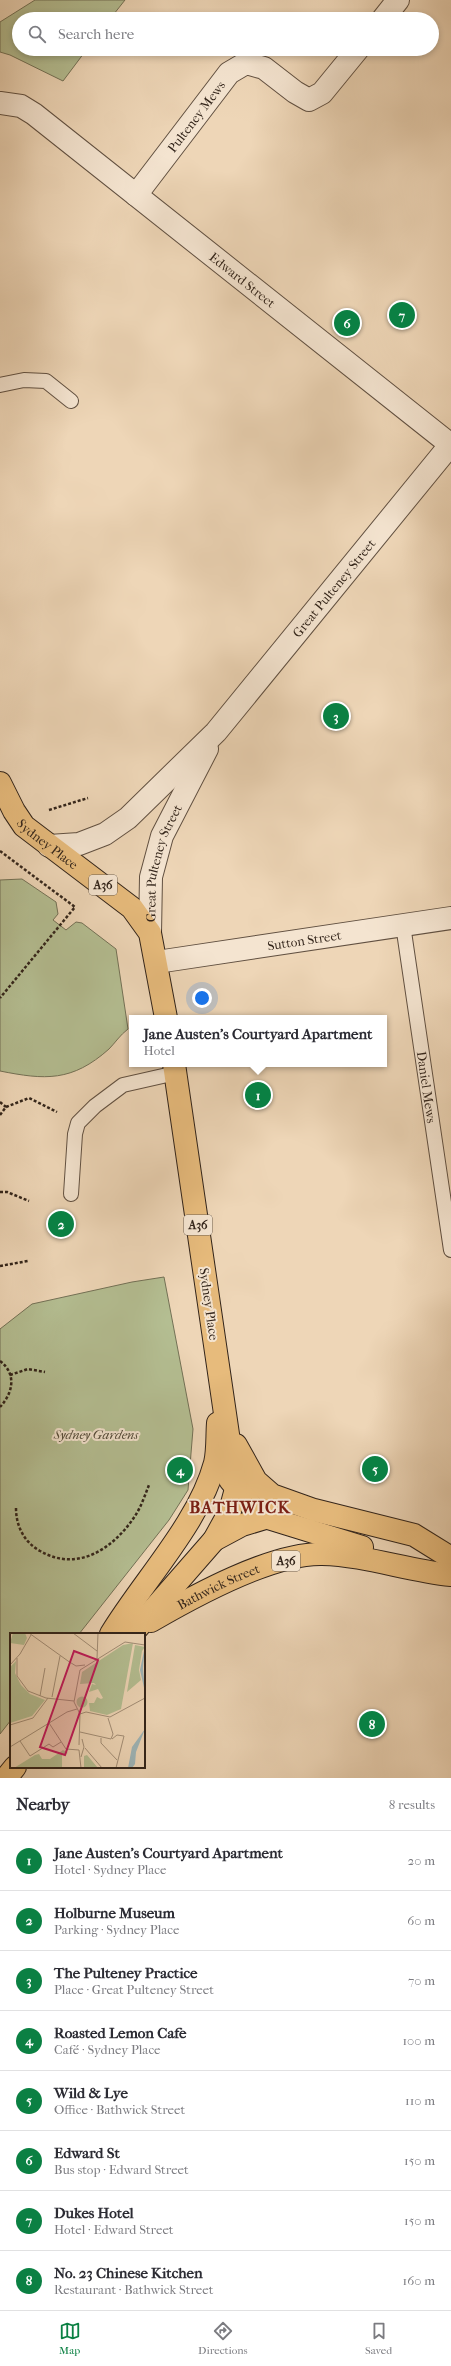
<!DOCTYPE html>
<html lang="en">
<head>
<meta charset="utf-8">
<style>
	:root { --surface:#fff; --page:#f2f2f3; --text:#2b2b33; --muted:#7c7c81; --line:#e1e1e2; --accent:#0b8043 }
	body { margin:0; font-family:"IM FELL French Canon",serif; background:var(--page); color:var(--text) }
	.you { position:absolute; left:202px; top:998px; width:14px; height:14px; margin:-10px; border:3px solid #fff; border-radius:50%; background:#1a73e8; box-shadow:0 0 0 6px #1a73e833 }
	.badge { display:grid; place-items:center; width:26px; height:26px; border-radius:50%; background:var(--accent); color:#fff; font-size:13px; font-weight:700 }
	.pin { position:absolute; translate:-50% -50%; border:2px solid #fff; box-shadow:0 1px 4px #0006 }
	.popup { position:absolute; left:129px; top:1015px; width:258px; height:52px; box-sizing:border-box; display:grid; place-content:center; border-radius:0px; background:var(--surface); filter:drop-shadow(0 1px 3px #0005); font-size:13px; white-space:nowrap; color:var(--muted) }
	.popup b { font-size:15px; color:var(--text) }
	.popup::after { content:''; position:absolute; left:50%; top:100%; margin-left:-8px; border:8px solid transparent; border-top-color:var(--surface) }
	.list { margin:0; padding:0; list-style:none }
	h2 { display:flex; justify-content:space-between; align-items:center; height:52px; margin:0; padding:0 16px; font-size:17px }
	h2 small { font-size:13px; font-weight:400; color:var(--muted) }
	.list li { display:grid; grid-template-columns:26px 1fr auto; gap:12px; align-items:center; box-sizing:border-box; height:60px; padding:0 16px; border-top:1px solid var(--line) }
	.list b { display:block; font-size:15px; white-space:nowrap }
	.list p { margin:0; font-size:13px; white-space:nowrap; color:var(--muted) }
	.list em { font-size:13px; font-style:normal; color:var(--muted) }
	.icon { flex:none; width:22px; height:22px; fill:none; stroke:currentColor; stroke-width:2; stroke-linecap:round; stroke-linejoin:round }
	.map { position:relative; flex:none; width:451px; height:1778px; overflow:hidden }
	.search { position:absolute; background:var(--surface); box-shadow:0 2px 6px #0003; left:12px; right:12px; top:12px; height:44px; display:flex; align-items:center; gap:10px; box-sizing:border-box; padding:0 14px; border-radius:22px; color:var(--muted); font-size:15px }
	.sheet { height:532px; background:var(--surface) }
	nav { display:flex; justify-content:space-around; align-items:center; box-sizing:border-box; height:56px; border-top:1px solid var(--line); background:var(--surface); font-size:11px; color:var(--muted) }
	nav a { display:grid; justify-items:center; gap:2px }
	nav .on { color:var(--accent) }
	.map>svg:first-child { display:block }
</style>
</head>
<body>
<div class="map">
<svg width="451" height="1778" viewBox="0 0 451 1778">
	<rect width="100%" height="100%" fill="#eed6b7"/>
	<filter id="stains"><feTurbulence type="fractalNoise" baseFrequency=".005" numOctaves="4"/><feColorMatrix values="0 0 0 0 .2 0 0 0 0 .09 0 0 0 0 .02 0 0 0 .5 -.17"/></filter>
	<radialGradient id="worn" r=".72"><stop offset=".6" stop-color="#630" stop-opacity="0"/><stop offset="1" stop-color="#630" stop-opacity=".3"/></radialGradient>
	<g fill="#b4be92" stroke="#737156">
		<path d="M35 0H125L110 19H19V49H87L63 81 10 55 0 52V22Z"/>
		<path d="M22 879 56 902 58 914 53 920 66 930 76 922 82 923 116 949 128 1029C120 1035 115 1043 109 1049 72 1082 45 1080 0 1071V880Z"/>
		<path d="M164 1277 193 1429 188 1490 169 1520 79 1634H11V1720L0 1734V1329L32 1304 132 1282Z"/>
	</g>
	<g fill="none" stroke-linecap="round" stroke-linejoin="round">
		<g stroke="#615041" stroke-width="16">
			<g id="lane">
				<path d="M0 385 24 380 46 381 71 401"/>
				<path id="s1" d="M403 925 451 1250"/>
				<path d="M71 1194 75 1134 78 1123 95 1106 123 1085 176 1073"/>
			</g>
		</g>
		<g stroke="#615041" stroke-width="24">
			<g id="street">
				<path d="M383 19 398 0"/>
				<path id="s2" d="M0 103 21 106 34 114 451 445"/>
				<path id="s3" d="M136 195 229 73 246 63 264 68 295 92 309 100 322 93 358 49"/>
				<path id="s4" d="M49 846 79 844 105 834 128 818 216 732 451 444"/>
				<path id="s5" d="M150 933 151 877 162 836 207 749"/>
				<path id="s6" d="M157 962 451 918"/>
			</g>
		</g>
		<g stroke="#32241a" stroke-width="24">
			<g id="highway">
				<path id="s7" d="M0 783 14 811 24 826 132 908 150 933 166 1018"/>
				<path d="M236 1445 256 1481 272 1495 314 1510 414 1535 451 1558"/>
				<path d="M230 1480 256 1511 265 1517 362 1547"/>
				<path d="M214 1540 242 1525 275 1515"/>
				<path id="s8" d="M151 1621C194 1596 272 1553 322 1554 366 1555 408 1571 451 1575"/>
				<path d="M111 1634C143 1581 199 1523 215 1463 218 1451 217 1436 218 1423"/>
				<path d="M132 1634 214 1540 230 1511 236 1489 174 1064"/>
				<path d="M6 1778 15 1767"/>
			</g>
		</g>
		<g stroke="#32241a" stroke-width="2.5" stroke-dasharray="3 2" stroke-linecap="butt">
			<path d="M49 810 88 798"/>
			<path d="M0 851 75 907 0 998"/>
			<path d="M0 1102 6 1107"/>
			<path d="M0 1115 6 1107 29 1098 57 1112"/>
			<path d="M0 1192H7L29 1201"/>
			<path d="M0 1266 28 1261"/>
			<path d="M0 1361C17 1374 13 1393 0 1407"/>
			<path d="M10 1375 28 1369 45 1372"/>
			<path d="M16 1508C16 1526 24 1542 40 1551 78 1573 114 1548 135 1516 141 1507 145 1495 149 1485"/>
		</g>
		<use href="#lane" stroke="#f4e4d0" stroke-width="14"/>
		<use href="#street" stroke="#f4e4d0" stroke-width="22"/>
		<use href="#highway" stroke="#e7bb7c" stroke-width="22"/>
	</g>
	<g text-anchor="middle" dominant-baseline="central" stroke-width="4" stroke-linejoin="round" paint-order="stroke">
		<g fill="#f4e4d0" stroke="#6c5e51" stroke-width="1">
			<rect x="89" y="875" width="28" height="20" rx="3"/>
			<rect x="184" y="1215" width="28" height="20" rx="3"/>
			<rect x="272" y="1551" width="28" height="20" rx="3"/>
		</g>
		<g font-size="12" font-weight="bold" fill="#32241a">
			<text x="103" y="885">A36</text>
			<text x="198" y="1225">A36</text>
			<text x="286" y="1561">A36</text>
		</g>
		<g font-size="13" fill="#32241a" stroke="#f4e4d0">
			<text stroke="none"><textPath href="#s3" startOffset="99">Pulteney Mews</textPath></text>
			<text stroke="none"><textPath href="#s2" startOffset="303">Edward Street</textPath></text>
			<text stroke="none"><textPath href="#s4" startOffset="395">Great Pulteney Street</textPath></text>
			<text stroke="none"><textPath href="#s7" startOffset="79">Sydney Place</textPath></text>
			<text stroke="none"><textPath href="#s5" startOffset="72">Great Pulteney Street</textPath></text>
			<text stroke="none"><textPath href="#s6" startOffset="149">Sutton Street</textPath></text>
			<text stroke="none"><textPath href="#s1" startOffset="164">Daniel Mews</textPath></text>
			<text transform="translate(209 1304) rotate(82)">Sydney Place</text>
			<text stroke="none"><textPath href="#s8" startOffset="76">Bathwick Street</textPath></text>
		</g>
		<g font-size="13" font-style="italic" fill="#524a38" stroke="#f4e4d0">
			<text x="96" y="1434">Sydney Gardens</text>
		</g>
		<g font-size="17" font-weight="bold" letter-spacing="1" fill="#7a1f14" stroke="#f4e4d0">
			<text x="240" y="1507">BATHWICK</text>
		</g>
	</g>
	<g transform="translate(10 1633)">
		<rect width="135" height="135" fill="#eed6b7"/>
		<path d="M3 0H15L17 5 14 12 0 10ZM123 10 111 76 97 82 80 78 79 70H84L87 64 91 66 93 65 88 56 79 59 82 51 86 52 84 50 70 51 72 39 113 12ZM125 12 135 14 132 18 129 37 131 47 117 59ZM6 28 5 40 11 52 20 61 35 67 22 83 0 90V34ZM66.5 69a5.5 5.5 0 1 1 11 0a5.5 5.5 0 1 1-11 0ZM53 117 58 120 52 122V135H68H4L25 122 29 121 32 126H40ZM77 122 88 135H74V123Z" fill="#b4be92"/>
		<path d="M135 13 133 35 135 59 130 37ZM135 96 126 119 125 131 122 135H118L122 114Z" fill="#9eb6b9"/>
		<path fill="none" stroke="#a38f78" stroke-width="1" d="M19 0 58 28 66 33 75 32M63 0 87 18M7 25V43L18 58 36 65 64 68M87 26 88 0M0 32 10 21 21 2M30 63 35 35M42 64 50 23M70 81 76 79 100 84 135 65M39 90 56 116 69 117M0 92 23 85 38 65M70 99 101 106 103 101 98 85M91 105V110L107 127M102 106 107 102 114 103 106 135M10 108 20 123 39 111 43 114 51 109M69 112 70 81 64 69 70 37 115 9 135 12M0 114 57 79 67 76M75 115 92 135M69 117 71 135M71 124 74 114 72 106"/>
		<path fill="#c2185b" fill-opacity="0.15" stroke="#c2185b" stroke-width="2" d="M64 18 88 27 55 122 30 114Z"/>
		<rect width="135" height="135" fill="none" stroke="#32241a" stroke-width="2"/>
	</g>
	<rect width="100%" height="100%" filter="url(#stains)"/>
	<rect width="100%" height="100%" fill="url(#worn)"/>
</svg>
<div class="you"></div>
<div class="pin badge" style="left:258px;top:1095px">1</div>
<div class="popup"><b>Jane Austen's Courtyard Apartment</b>Hotel</div>
<div class="pin badge" style="left:61px;top:1224px">2</div>
<div class="pin badge" style="left:336px;top:716px">3</div>
<div class="pin badge" style="left:180px;top:1470px">4</div>
<div class="pin badge" style="left:375px;top:1469px">5</div>
<div class="pin badge" style="left:347px;top:323px">6</div>
<div class="pin badge" style="left:402px;top:315px">7</div>
<div class="pin badge" style="left:372px;top:1724px">8</div>
<div class="search"><svg class="icon" aria-label="search" viewBox="0 0 24 24"><circle cx="10" cy="10" r="6"/><path d="M15 15l6 6"/></svg>Search here</div>
</div>
<section class="sheet">
<h2>Nearby<small>8 results</small></h2>
<ul class="list">
<li><span class="badge">1</span><div><b>Jane Austen's Courtyard Apartment</b><p>Hotel · Sydney Place</p></div><em>20 m</em></li>
<li><span class="badge">2</span><div><b>Holburne Museum</b><p>Parking · Sydney Place</p></div><em>60 m</em></li>
<li><span class="badge">3</span><div><b>The Pulteney Practice</b><p>Place · Great Pulteney Street</p></div><em>70 m</em></li>
<li><span class="badge">4</span><div><b>Roasted Lemon Cafe</b><p>Café · Sydney Place</p></div><em>100 m</em></li>
<li><span class="badge">5</span><div><b>Wild &amp; Lye</b><p>Office · Bathwick Street</p></div><em>110 m</em></li>
<li><span class="badge">6</span><div><b>Edward St</b><p>Bus stop · Edward Street</p></div><em>150 m</em></li>
<li><span class="badge">7</span><div><b>Dukes Hotel</b><p>Hotel · Edward Street</p></div><em>150 m</em></li>
<li><span class="badge">8</span><div><b>No. 23 Chinese Kitchen</b><p>Restaurant · Bathwick Street</p></div><em>160 m</em></li>
</ul>
</section>
<nav>
<a class="on"><svg class="icon" aria-label="map" viewBox="0 0 24 24"><path d="M3 6l6-2 6 2 6-2v14l-6 2-6-2-6 2zM9 4v14M15 6v14"/></svg>Map</a>
<a><svg class="icon" aria-label="directions" viewBox="0 0 24 24"><path d="M12 3l9 9-9 9-9-9zM9 14v-3h6M13 9l2 2-2 2"/></svg>Directions</a>
<a><svg class="icon" aria-label="saved" viewBox="0 0 24 24"><path d="M7 4h10v16l-5-4-5 4z"/></svg>Saved</a>
</nav>
</body>
</html>
